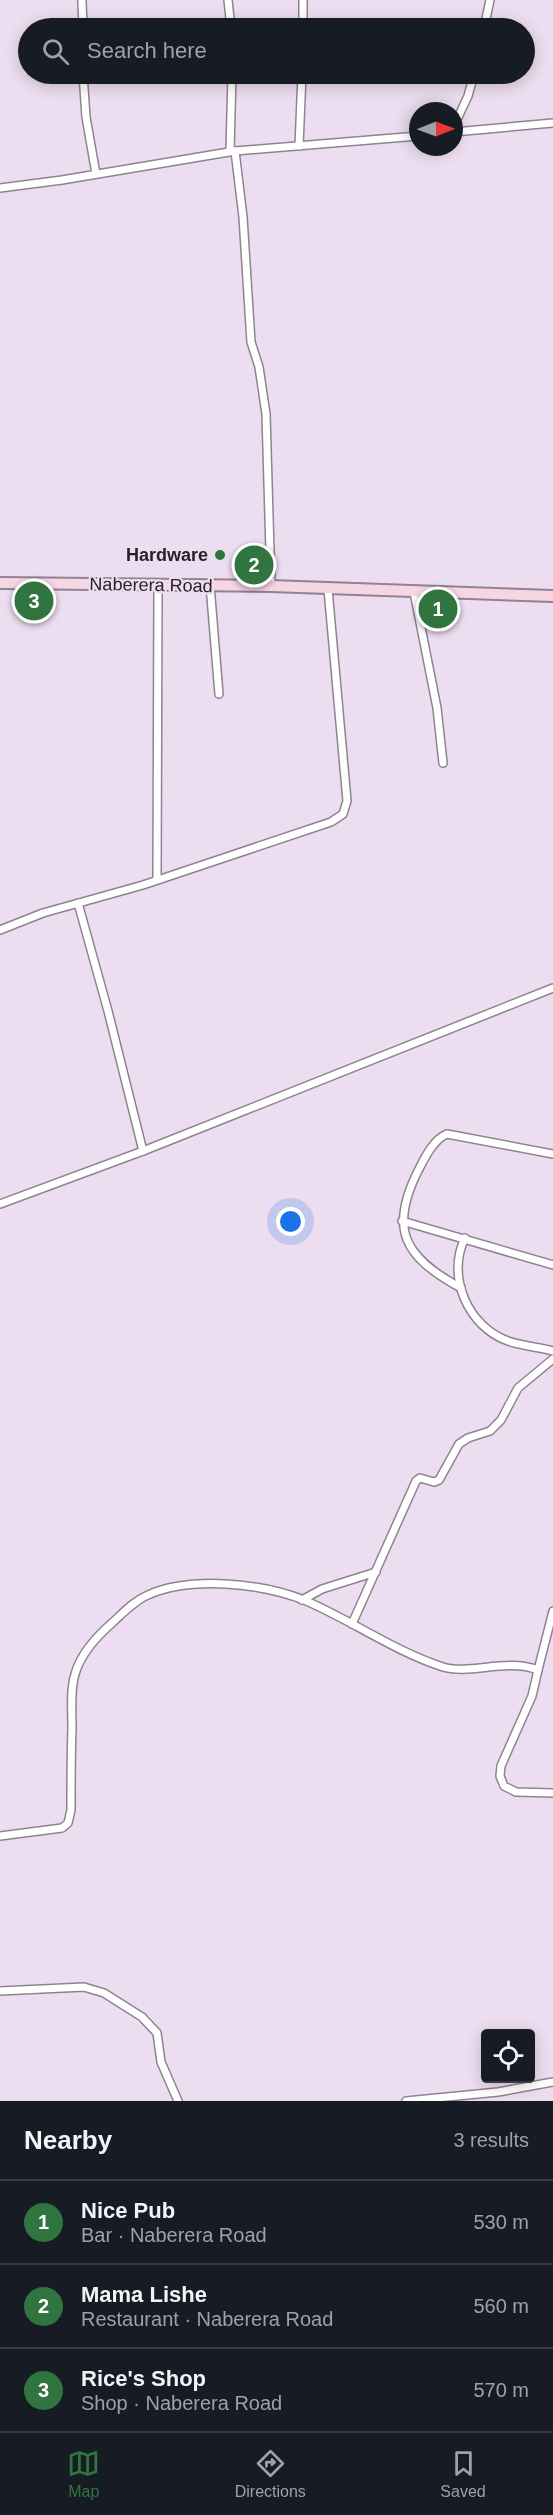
<!DOCTYPE html>
<html lang="en">
<head>
<meta charset="utf-8">
<style>
	:root { --surface:#171b24; --page:#20242c; --text:#f1f3f6; --muted:#9ea1a6; --line:#363941; --accent:#307540 }
	body { margin:0; font-family:Helvetica,sans-serif; background:var(--page); color:var(--text) }
	.controls { position:absolute; right:18px; bottom:18px; display:grid; overflow:hidden; border-radius:6px; box-shadow:0 3px 15px #0003 }
	.controls button { width:54px; height:54px; display:grid; place-items:center; padding:0; border:0; border-bottom:2px solid var(--line); background:var(--surface); color:var(--text); font:30px sans-serif }
	.compass { position:absolute; left:409px; top:102px; width:54px; height:54px; border-radius:50%; background:var(--surface); box-shadow:0 3px 15px #0003; rotate:89deg }
	.you { position:absolute; left:291px; top:1222px; width:21px; height:21px; margin:-15px; border:4px solid #fff; border-radius:50%; background:#1a73e8; box-shadow:0 0 0 9px #1a73e833 }
	.badge { display:grid; place-items:center; width:39px; height:39px; border-radius:50%; background:var(--accent); color:#fff; font-size:20px; font-weight:700 }
	.pin { position:absolute; translate:-50% -50%; border:3px solid #fff; box-shadow:0 2px 6px #0006 }
	.list { margin:0; padding:0; list-style:none }
	h2 { display:flex; justify-content:space-between; align-items:center; height:78px; margin:0; padding:0 24px; font-size:26px }
	h2 small { font-size:20px; font-weight:400; color:var(--muted) }
	.list li { display:grid; grid-template-columns:39px 1fr auto; gap:18px; align-items:center; box-sizing:border-box; height:84px; padding:0 24px; border-top:2px solid var(--line) }
	.list b { display:block; font-size:22px; white-space:nowrap }
	.list p { margin:0; font-size:20px; white-space:nowrap; color:var(--muted) }
	.list em { font-size:20px; font-style:normal; color:var(--muted) }
	.icon { flex:none; width:33px; height:33px; fill:none; stroke:currentColor; stroke-width:2; stroke-linecap:round; stroke-linejoin:round }
	.map { position:relative; flex:none; width:553px; height:2101px; overflow:hidden }
	.search { position:absolute; background:var(--surface); box-shadow:0 3px 15px #0003; left:18px; right:18px; top:18px; height:66px; display:flex; align-items:center; gap:15px; box-sizing:border-box; padding:0 21px; border-radius:33px; color:var(--muted); font-size:22px }
	.sheet { height:330px; background:var(--surface) }
	nav { display:flex; justify-content:space-around; align-items:center; box-sizing:border-box; height:84px; border-top:2px solid var(--line); background:var(--surface); font-size:16px; color:var(--muted) }
	nav a { display:grid; justify-items:center; gap:3px }
	nav .on { color:var(--accent) }
	.map>svg:first-child { display:block }
</style>
</head>
<body>
<div class="map">
<svg width="553" height="2101" viewBox="0 0 553 2101">
	<rect width="100%" height="100%" fill="#edddf0"/>
	<g fill="none" stroke-linecap="round" stroke-linejoin="round">
		<g stroke="#908293" stroke-width="10">
			<g id="street">
				<path d="M228 0 231 28"/>
				<path d="M82 1 83 28"/>
				<path d="M303 28V0"/>
				<path d="M484 28 490 0"/>
				<path d="M83 74 86 117 96 174"/>
				<path d="M454 126 468 96 474 74"/>
				<path d="M454 132 553 123"/>
				<path d="M299 146 302 74"/>
				<path d="M230 151 232 74"/>
				<path d="M235 151 243 217 251 342 259 367 266 414 271 586"/>
				<path d="M0 188 62 180 235 151 418 136"/>
				<path d="M210 585 219 694"/>
				<path d="M414 592 437 708 443 763"/>
				<path d="M157 879 158 585"/>
				<path d="M78 903 108 1011 143 1151"/>
				<path d="M0 930 43 913 143 885 331 822 343 814 347 801 328 589"/>
				<path d="M0 1204 143 1151 553 988"/>
				<path d="M402 1221 553 1265"/>
				<path d="M465 1238C446 1276 468 1327 508 1341 522 1346 538 1347 553 1351"/>
				<path d="M461 1288C404 1257 388 1229 419 1169 425 1157 434 1139 447 1134L553 1154"/>
				<path d="M302 1600 322 1589 376 1572"/>
				<path d="M352 1624 416 1481 420 1478 434 1482 439 1480 459 1444 468 1438 490 1431 501 1420 518 1388 553 1359"/>
				<path d="M538 1670 553 1611"/>
				<path d="M0 1836 62 1828 68 1823 71 1810C71 1783 71 1756 72 1728 72 1711 70 1690 75 1674 81 1653 96 1637 112 1623 123 1613 134 1601 148 1595 191 1576 260 1583 304 1600 351 1620 394 1651 443 1667 470 1675 507 1658 538 1670L532 1696 501 1766 500 1776 504 1786 516 1792 553 1793"/>
				<path d="M0 1991 84 1987 104 1993 142 2017 157 2033 161 2062 178 2101"/>
				<path d="M406 2101 498 2092 553 2082"/>
			</g>
		</g>
		<g stroke="#908293" stroke-width="14">
			<path id="secondary" d="M0 583 271 586 553 596"/>
		</g>
		<use href="#street" stroke="#fff" stroke-width="7"/>
		<use href="#secondary" stroke="#f7d6e3" stroke-width="10"/>
	</g>
	<circle fill="#307540" stroke="#edddf0" stroke-width="2" cx="220" cy="555" r="6"/>
	<g text-anchor="middle" dominant-baseline="central" stroke-width="4.5" stroke-linejoin="round" paint-order="stroke">
		<g font-size="18" font-weight="bold" fill="#272228" stroke="#edddf0" text-anchor="end">
			<text x="208" y="555">Hardware</text>
		</g>
		<g font-size="18" fill="#272228" stroke="#edddf0">
			<text transform="translate(151 585) rotate(1)">Naberera Road</text>
		</g>
	</g>
</svg>
<div class="controls">
<button><svg class="icon" aria-label="locate" viewBox="0 0 24 24"><circle cx="12" cy="12" r="6"/><path d="M12 2v4M12 18v4M2 12h4M18 12h4"/></svg></button>
</div>
<svg class="compass" viewBox="-18 -18 36 36"><path d="M0-13l5 13h-10z" fill="#e53935"/><path d="M0 13l5-13h-10z" fill="#9ea1a6"/></svg>
<div class="you"></div>
<div class="pin badge" style="left:438px;top:609px">1</div>
<div class="pin badge" style="left:254px;top:565px">2</div>
<div class="pin badge" style="left:34px;top:601px">3</div>
<div class="search"><svg class="icon" aria-label="search" viewBox="0 0 24 24"><circle cx="10" cy="10" r="6"/><path d="M15 15l6 6"/></svg>Search here</div>
</div>
<section class="sheet">
<h2>Nearby<small>3 results</small></h2>
<ul class="list">
<li><span class="badge">1</span><div><b>Nice Pub</b><p>Bar · Naberera Road</p></div><em>530 m</em></li>
<li><span class="badge">2</span><div><b>Mama Lishe</b><p>Restaurant · Naberera Road</p></div><em>560 m</em></li>
<li><span class="badge">3</span><div><b>Rice's Shop</b><p>Shop · Naberera Road</p></div><em>570 m</em></li>
</ul>
</section>
<nav>
<a class="on"><svg class="icon" aria-label="map" viewBox="0 0 24 24"><path d="M3 6l6-2 6 2 6-2v14l-6 2-6-2-6 2zM9 4v14M15 6v14"/></svg>Map</a>
<a><svg class="icon" aria-label="directions" viewBox="0 0 24 24"><path d="M12 3l9 9-9 9-9-9zM9 14v-3h6M13 9l2 2-2 2"/></svg>Directions</a>
<a><svg class="icon" aria-label="saved" viewBox="0 0 24 24"><path d="M7 4h10v16l-5-4-5 4z"/></svg>Saved</a>
</nav>
</body>
</html>
